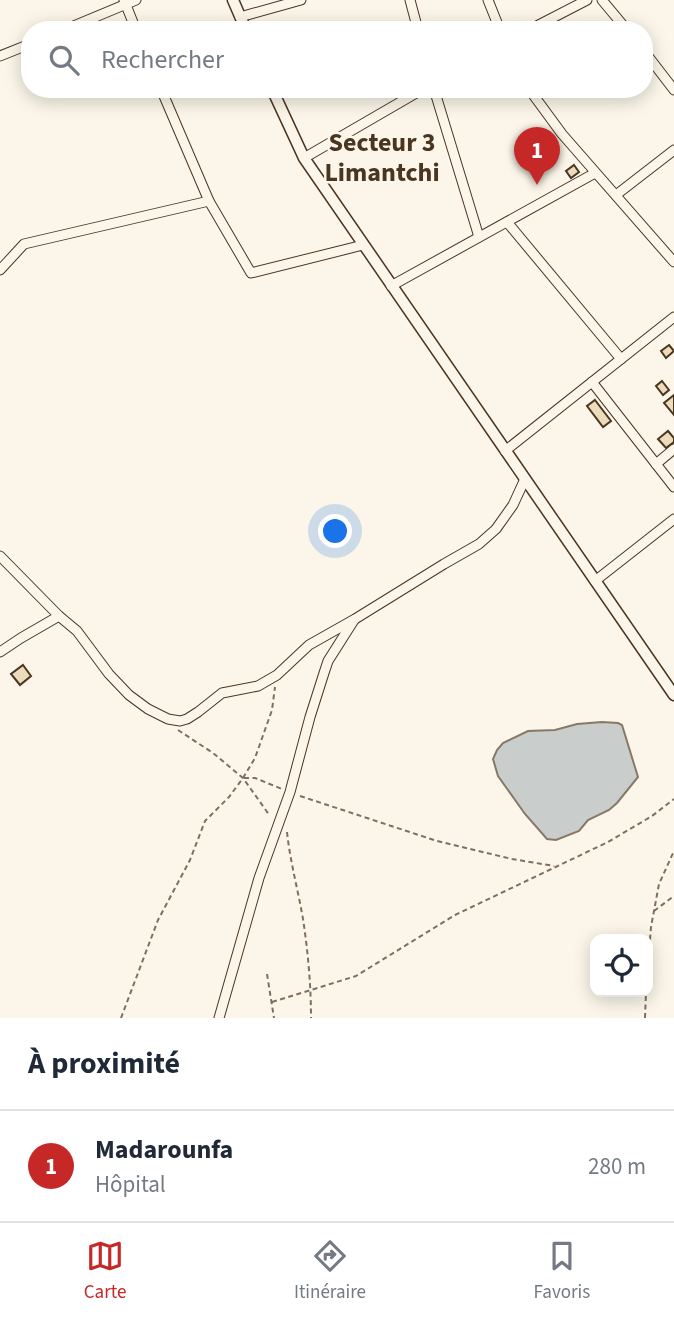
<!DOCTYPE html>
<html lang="fr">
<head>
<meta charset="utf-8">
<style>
	:root { --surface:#fff; --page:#f6f6f7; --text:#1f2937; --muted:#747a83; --line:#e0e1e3; --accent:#c62828 }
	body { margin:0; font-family:"Source Sans 3",sans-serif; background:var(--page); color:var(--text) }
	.controls { position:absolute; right:21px; bottom:21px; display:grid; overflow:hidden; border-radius:14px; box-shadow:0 4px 18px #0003 }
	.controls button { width:63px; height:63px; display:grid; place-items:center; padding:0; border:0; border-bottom:2px solid var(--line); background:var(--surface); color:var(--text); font:35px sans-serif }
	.you { position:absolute; left:336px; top:532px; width:24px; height:24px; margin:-18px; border:5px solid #fff; border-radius:50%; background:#1a73e8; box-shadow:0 0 0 10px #1a73e833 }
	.badge { display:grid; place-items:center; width:46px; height:46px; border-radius:50%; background:var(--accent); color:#fff; font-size:23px; font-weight:700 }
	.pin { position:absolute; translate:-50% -58px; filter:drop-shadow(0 2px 4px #0008) }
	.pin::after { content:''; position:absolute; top:37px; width:24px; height:21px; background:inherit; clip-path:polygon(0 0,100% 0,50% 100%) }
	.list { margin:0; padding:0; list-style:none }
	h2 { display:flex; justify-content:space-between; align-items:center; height:91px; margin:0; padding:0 28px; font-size:30px }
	h2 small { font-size:23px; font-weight:400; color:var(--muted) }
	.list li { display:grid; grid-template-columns:46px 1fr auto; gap:21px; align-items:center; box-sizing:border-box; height:112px; padding:0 28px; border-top:2px solid var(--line) }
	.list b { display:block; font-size:26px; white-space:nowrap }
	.list p { margin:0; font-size:23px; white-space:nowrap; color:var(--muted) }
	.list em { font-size:23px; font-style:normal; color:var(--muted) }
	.icon { flex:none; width:38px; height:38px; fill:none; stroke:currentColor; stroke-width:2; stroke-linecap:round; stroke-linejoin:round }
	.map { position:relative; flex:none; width:674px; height:1018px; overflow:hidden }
	.search { position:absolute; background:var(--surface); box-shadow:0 4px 18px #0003; left:21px; right:21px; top:21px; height:77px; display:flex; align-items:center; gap:18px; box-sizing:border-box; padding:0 24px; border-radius:28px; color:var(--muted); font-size:26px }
	.sheet { height:203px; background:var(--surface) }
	nav { display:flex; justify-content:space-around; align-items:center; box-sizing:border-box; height:98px; border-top:2px solid var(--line); background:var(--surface); font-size:19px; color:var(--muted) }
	nav a { display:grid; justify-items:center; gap:4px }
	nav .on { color:var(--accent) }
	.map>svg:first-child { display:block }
</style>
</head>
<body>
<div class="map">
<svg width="674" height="1018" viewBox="0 0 674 1018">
	<rect width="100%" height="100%" fill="#fbf6e9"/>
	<path fill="#c9cecd" stroke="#887966" stroke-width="2" d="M602 722 618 723 622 725 638 777 617 803 609 810 588 820 579 831 556 840 547 839 525 814 498 776 493 759 497 750 503 743 528 731 555 730 577 724Z"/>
	<g fill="#ecdcbc" stroke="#4a3520" stroke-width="2">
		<path d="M574 165 579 172 571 178 566 171Z"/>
		<path d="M669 345 674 351 666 358 661 351Z"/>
		<path d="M662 381 669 390 663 395 656 386Z"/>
		<path d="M674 395V415L664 403Z"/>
		<path d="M595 400 611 421 603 427 587 406Z"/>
		<path d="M668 431 674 438V442L666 448 658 439Z"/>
		<path d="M23 665 31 676 20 685 11 674Z"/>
	</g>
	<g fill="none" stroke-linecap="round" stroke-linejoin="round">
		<g stroke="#4a3520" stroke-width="11">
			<g id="minor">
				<path d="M124 0 136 30"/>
				<path d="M410 0 418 30"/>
				<path d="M488 0 500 30"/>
				<path d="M602 0 627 30"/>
				<path d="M240 17 301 0"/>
				<path d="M64 30 136 0"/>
				<path d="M529 30 587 0"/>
				<path d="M644 51 674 90"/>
				<path d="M0 56 30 44"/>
				<path d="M161 89 209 201 251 273 363 245"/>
				<path d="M434 89 479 237"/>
				<path d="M529 89 562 134 674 262"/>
				<path d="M304 158 423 89"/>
				<path d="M616 195 674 150"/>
				<path d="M507 222 621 359"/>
				<path d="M0 270 24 244 209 201"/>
				<path d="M391 286 595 173"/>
				<path d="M592 382 674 487"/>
				<path d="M505 451 674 317"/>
				<path d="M656 464 674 449"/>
				<path d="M0 556 59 616 77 631 109 674 129 695 148 709 168 719 180 721 187 719 198 712 222 693 258 686 277 675 309 645 355 619 444 564 479 544 496 529 513 505 525 479"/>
				<path d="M595 581 674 519"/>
				<path d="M0 652 21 638 59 616"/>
				<path d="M219 1018 259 878 290 792 310 717 324 673 328 661 354 620"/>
			</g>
		</g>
		<g stroke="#4a3520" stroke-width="13">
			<g id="tertiary">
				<path d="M233 0 246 30"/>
				<path d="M272 89 304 158 674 695"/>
			</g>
		</g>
		<g stroke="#7f6f5c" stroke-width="2" stroke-dasharray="5 3.5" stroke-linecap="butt">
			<path d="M178 730 213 753 243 778 270 816"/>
			<path d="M244 778H255L282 789"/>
			<path d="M300 796 437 841 512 859 554 866"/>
			<path d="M287 832C290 861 298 890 303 919 308 952 311 985 311 1018"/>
			<path d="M654 911 674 896"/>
			<path d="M648 965 651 927 659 884 674 851"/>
			<path d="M267 974 274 1018"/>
			<path d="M272 1002 356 976 455 915 608 842 652 816 674 799"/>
			<path d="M121 1018 158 920 190 860 205 821 229 797 243 778 255 758 272 710 275 687"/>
			<path d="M645 1018 646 992"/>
		</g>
		<use href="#minor" stroke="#fbf6e9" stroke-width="9"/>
		<use href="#tertiary" stroke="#fbf6e9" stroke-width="10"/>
	</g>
	<g text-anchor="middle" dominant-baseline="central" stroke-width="5" stroke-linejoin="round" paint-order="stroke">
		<g font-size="26" font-weight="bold" fill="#4a3520" stroke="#fbf6e9">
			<text x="382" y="142">Secteur 3<tspan x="382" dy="30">Limantchi</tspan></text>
		</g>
	</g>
</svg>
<div class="controls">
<button><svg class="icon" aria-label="locate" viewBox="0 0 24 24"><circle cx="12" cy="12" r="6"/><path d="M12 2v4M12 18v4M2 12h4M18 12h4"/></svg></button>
</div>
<div class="you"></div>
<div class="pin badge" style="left:537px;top:185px">1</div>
<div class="search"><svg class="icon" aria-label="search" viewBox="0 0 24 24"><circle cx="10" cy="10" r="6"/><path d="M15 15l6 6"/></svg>Rechercher</div>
</div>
<section class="sheet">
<h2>À proximité<small></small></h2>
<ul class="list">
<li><span class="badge">1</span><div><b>Madarounfa</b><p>Hôpital</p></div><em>280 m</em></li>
</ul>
</section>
<nav>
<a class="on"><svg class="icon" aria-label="map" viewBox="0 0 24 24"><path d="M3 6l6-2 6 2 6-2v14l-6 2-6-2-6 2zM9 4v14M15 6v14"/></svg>Carte</a>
<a><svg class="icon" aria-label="directions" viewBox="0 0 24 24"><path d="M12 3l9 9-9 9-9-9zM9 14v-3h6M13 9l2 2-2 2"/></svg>Itinéraire</a>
<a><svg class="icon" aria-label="saved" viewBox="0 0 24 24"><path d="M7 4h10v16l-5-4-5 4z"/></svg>Favoris</a>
</nav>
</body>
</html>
